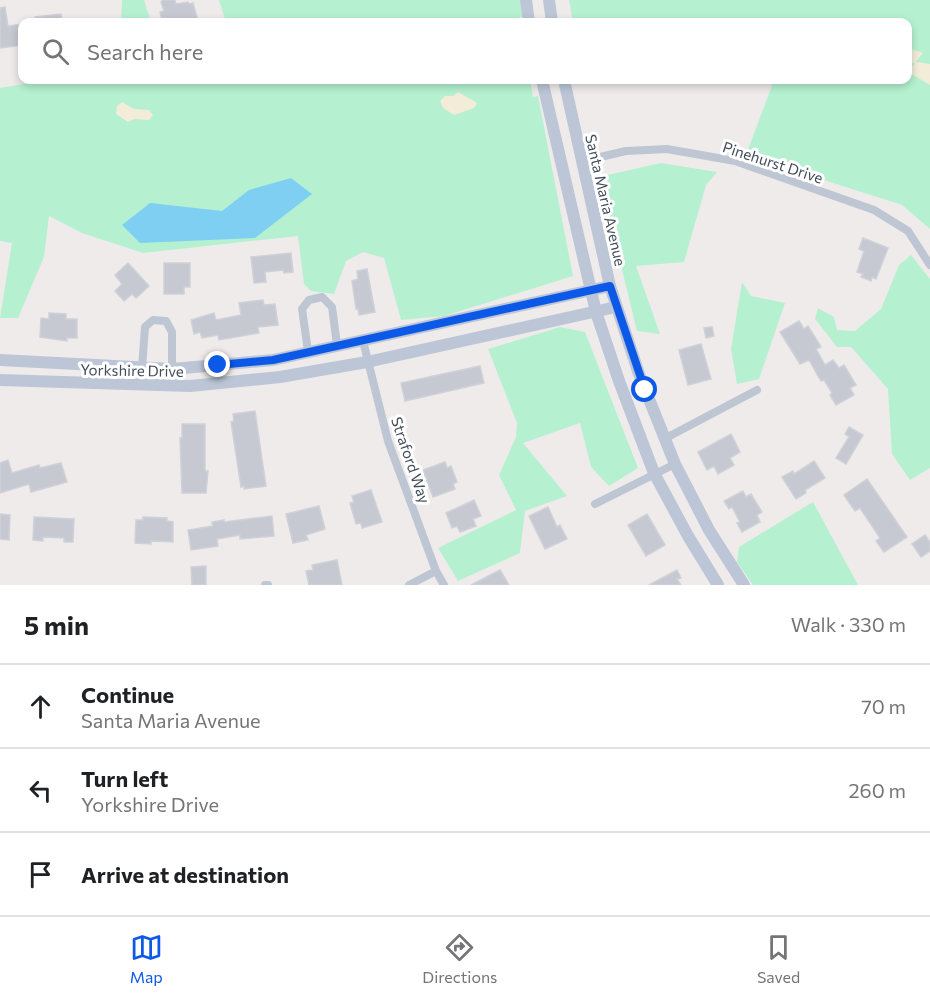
<!DOCTYPE html>
<html lang="en">
<head>
<meta charset="utf-8">
<style>
	:root { --surface:#fff; --page:#f2f2f2; --text:#202124; --muted:#757577; --line:#e0e0e0; --accent:#0d59e7 }
	body { margin:0; font-family:Commissioner,sans-serif; background:var(--page); color:var(--text) }
	.stop { position:absolute; width:18px; height:18px; margin:-14px; border:4px solid #0d59e7; border-radius:50%; background:#fff }
	.stop.end { background:#0d59e7; border-color:#fff; box-shadow:0 2px 6px #0008 }
	.list { margin:0; padding:0; list-style:none }
	h2 { display:flex; justify-content:space-between; align-items:center; height:78px; margin:0; padding:0 24px; font-size:26px }
	h2 small { font-size:20px; font-weight:400; color:var(--muted) }
	.list li { display:grid; grid-template-columns:39px 1fr auto; gap:18px; align-items:center; box-sizing:border-box; height:84px; padding:0 24px; border-top:2px solid var(--line) }
	.list b { display:block; font-size:22px; white-space:nowrap }
	.list p { margin:0; font-size:20px; white-space:nowrap; color:var(--muted) }
	.list em { font-size:20px; font-style:normal; color:var(--muted) }
	.icon { flex:none; width:33px; height:33px; fill:none; stroke:currentColor; stroke-width:2; stroke-linecap:round; stroke-linejoin:round }
	.map { position:relative; flex:none; width:930px; height:585px; overflow:hidden }
	.search { position:absolute; background:var(--surface); box-shadow:0 3px 9px #0003; left:18px; right:18px; top:18px; height:66px; display:flex; align-items:center; gap:15px; box-sizing:border-box; padding:0 21px; border-radius:12px; color:var(--muted); font-size:22px }
	.sheet { height:330px; background:var(--surface) }
	nav { display:flex; justify-content:space-around; align-items:center; box-sizing:border-box; height:84px; border-top:2px solid var(--line); background:var(--surface); font-size:16px; color:var(--muted) }
	nav a { display:grid; justify-items:center; gap:3px }
	nav .on { color:var(--accent) }
	.map>svg:first-child { display:block }
</style>
</head>
<body>
<div class="map">
<svg width="930" height="585" viewBox="0 0 930 585">
	<rect width="100%" height="100%" fill="#efebeb"/>
	<g fill="#b5f1d1">
		<path d="M122 0H144L151 22H121Z"/>
		<path d="M219 0H523L526 14 519 18 520 22H226Z"/>
		<path d="M569 0H930V229L902 205 746 155 774 80H908V22H573Z"/>
		<path d="M46 80H530L533 97 538 96 573 276 444 316 401 320 384 258 363 252 346 261 334 294 311 291 304 284 298 236 143 253 82 233 49 216 44 257 18 318H0L12 243 0 241V88Z"/>
		<path d="M661 163 717 172 706 185 684 262 636 266 660 334 637 331 607 208 603 176Z"/>
		<path d="M911 255 930 279V468L910 480 892 454 888 389 851 347H837L815 319 818 308 834 317 837 330 855 331 881 309 899 265Z"/>
		<path d="M742 282 751 296 785 303 759 379 737 384 731 349Z"/>
		<path d="M560 327 585 332 638 468 609 486 591 467 580 423 523 443 567 496 525 511 520 553 458 581 438 548 516 510 499 475 516 437 517 423 488 349Z"/>
		<path d="M813 502 858 585H753L737 562 739 547Z"/>
	</g>
	<g fill="#f2ecd9">
		<path d="M908 48 923 53 916 62 930 64V85L908 72 915 63H908Z"/>
		<path d="M458 92 477 103 474 108 454 115 443 108 440 101 445 96H453Z"/>
		<path d="M122 102 134 109 149 110 153 115 149 120 134 119 128 122 116 114 117 106Z"/>
	</g>
	<path fill="#7ecff1" d="M291 178 312 194 255 238 140 243 122 225 150 203 222 211 249 190Z"/>
	<g fill="#c7c9d2" stroke="#cfd1d8" stroke-width="1.5">
		<path d="M163 0H175L176 4 188 2 189 4 193 3 198 21 166 22V20H162L160 12 164 11 161 2Z"/>
		<path d="M5 7 8 26 22 24V45L0 48V8Z"/>
		<path d="M61 14 62 22H35V17Z"/>
		<path d="M863 238 888 248 876 279 872 277 871 281 861 277 863 274 857 272 864 251 859 249Z"/>
		<path d="M291 253 293 272 284 273 283 270 265 272 266 282 254 283 251 257Z"/>
		<path d="M128 263 149 286 136 298 132 294 124 301 115 291 122 284 115 275Z"/>
		<path d="M164 263H190V287H184V294H164Z"/>
		<path d="M367 269 375 312 359 315 358 309H356L352 281 358 279 357 271Z"/>
		<path d="M263 300 264 305 275 304 278 325 258 327 259 333 219 340 218 335 202 338 200 332 194 334 191 320 214 313 216 320 241 315 239 303Z"/>
		<path d="M49 313 66 314V319H77V338H67V341L40 337 41 318 49 319Z"/>
		<path d="M799 321 804 329 808 326 821 347 816 349 825 365 833 360 839 368 844 365 856 385 850 388 854 395 836 405 830 395 832 393 824 380 821 381 809 360 800 364 780 332Z"/>
		<path d="M712 327 714 336 706 338 704 328Z"/>
		<path d="M701 344 711 379 688 385 679 350Z"/>
		<path d="M480 366 484 383 405 401 401 383Z"/>
		<path d="M255 411 266 486 244 489V486L241 487 231 422 234 421 233 414Z"/>
		<path d="M182 424H205V471H208L206 493H182L180 438H182Z"/>
		<path d="M849 427 863 435 846 464 836 458 849 437 845 434Z"/>
		<path d="M731 434 740 452 730 458 734 465 718 474 714 466 707 470 698 452Z"/>
		<path d="M8 460 12 473 39 465 40 468 61 463 67 482 31 492 29 484 0 493V463Z"/>
		<path d="M814 461 825 478 805 490 806 493 796 499 782 477 793 471 794 474Z"/>
		<path d="M445 462 447 468 451 466 457 482 453 484 455 489 433 497 423 470Z"/>
		<path d="M867 479 907 537 884 552 876 541 880 538 860 508 855 511 844 495Z"/>
		<path d="M371 490 382 522 362 528 361 523 356 524 350 503 354 502 352 496Z"/>
		<path d="M743 491 746 497 751 494 762 512 757 515 760 522 742 532 737 523 740 522 732 507 729 509 724 501Z"/>
		<path d="M474 500 481 516 473 519 476 526 460 532 457 526 452 528 446 513Z"/>
		<path d="M319 506 325 529 306 535 308 540 293 543 286 514Z"/>
		<path d="M548 507 557 527 560 525 567 539 545 549 529 516Z"/>
		<path d="M0 514 10 515 9 540 0 539Z"/>
		<path d="M647 514 665 545 646 556 628 525Z"/>
		<path d="M272 516 274 536 240 539V535L217 539 218 546 191 550 188 530 213 526 212 522 224 520V522Z"/>
		<path d="M34 517 74 519 73 542H64V538L43 537V541L33 540Z"/>
		<path d="M143 517 167 518V521L173 522V542L151 541V544L135 543 136 520H143Z"/>
		<path d="M925 535 930 542V551L921 557 912 544Z"/>
		<path d="M337 560 342 585H309L306 571 313 570 312 565Z"/>
		<path d="M206 566V585H192L191 567Z"/>
		<path d="M500 570 509 585H471Z"/>
		<path d="M677 570 681 578 677 579 681 585H649Z"/>
	</g>
	<g fill="none" stroke-linecap="round" stroke-linejoin="round">
		<g stroke="#bdc6d2" stroke-width="8">
			<path d="M583 161 626 151 667 149 735 161 874 210 908 231 930 265"/>
			<path d="M363 341 388 441 436 571 444 585"/>
			<path d="M308 351 302 309 309 300 322 297 332 307 337 345"/>
			<path d="M142 368 145 327 153 320 166 321 172 332V369"/>
			<path d="M664 439 757 390"/>
			<path d="M595 504 675 464"/>
			<path d="M265 585H268"/>
			<path d="M409 585 436 571"/>
		</g>
		<g stroke="#bcc6d7" stroke-width="12">
			<path d="M526 0 529 22"/>
			<path d="M549 0 552 22"/>
			<path d="M542 80 596 312 619 381 654 473 688 536 718 585"/>
			<path d="M564 80 610 286 639 374 675 464 709 530 744 585"/>
			<path d="M0 360 172 369 273 360 610 286"/>
			<path d="M0 380 190 386 280 377 367 362 616 307"/>
		</g>
	</g>
	<g fill="none" stroke-linecap="round" stroke-linejoin="round">
		<path stroke="#0d59e7" stroke-width="8" d="M218 365 273 360 610 286 645 390"/>
	</g>
	<g text-anchor="middle" dominant-baseline="central" stroke-width="6" stroke-linejoin="round" paint-order="stroke">
		<g font-size="15" fill="#434d5a" stroke="#fff">
			<text transform="translate(773 162) rotate(18)">Pinehurst Drive</text>
			<text transform="translate(606 200) rotate(77)">Santa Maria Avenue</text>
			<text transform="translate(132 370) rotate(1)">Yorkshire Drive</text>
			<text transform="translate(411 460) rotate(71)">Straford Way</text>
		</g>
	</g>
</svg>
<div class="stop" style="left:645px;top:390px"></div>
<div class="stop end" style="left:218px;top:365px"></div>
<div class="search"><svg class="icon" aria-label="search" viewBox="0 0 24 24"><circle cx="10" cy="10" r="6"/><path d="M15 15l6 6"/></svg>Search here</div>
</div>
<section class="sheet">
<h2>5 min<small>Walk · 330 m</small></h2>
<ul class="list">
<li><svg class="icon" aria-label="ahead" viewBox="0 0 24 24"><path d="M12 20V5M6 11l6-6 6 6"/></svg><div><b>Continue</b><p>Santa Maria Avenue</p></div><em>70 m</em></li>
<li><svg class="icon" aria-label="left" viewBox="0 0 24 24"><path d="M17 20v-9H6M10 6l-5 5 5 5"/></svg><div><b>Turn left</b><p>Yorkshire Drive</p></div><em>260 m</em></li>
<li><svg class="icon" aria-label="arrive" viewBox="0 0 24 24"><path d="M6 21V4h12l-3 4 3 4H6"/></svg><div><b>Arrive at destination</b></div></li>
</ul>
</section>
<nav>
<a class="on"><svg class="icon" aria-label="map" viewBox="0 0 24 24"><path d="M3 6l6-2 6 2 6-2v14l-6 2-6-2-6 2zM9 4v14M15 6v14"/></svg>Map</a>
<a><svg class="icon" aria-label="directions" viewBox="0 0 24 24"><path d="M12 3l9 9-9 9-9-9zM9 14v-3h6M13 9l2 2-2 2"/></svg>Directions</a>
<a><svg class="icon" aria-label="saved" viewBox="0 0 24 24"><path d="M7 4h10v16l-5-4-5 4z"/></svg>Saved</a>
</nav>
</body>
</html>
